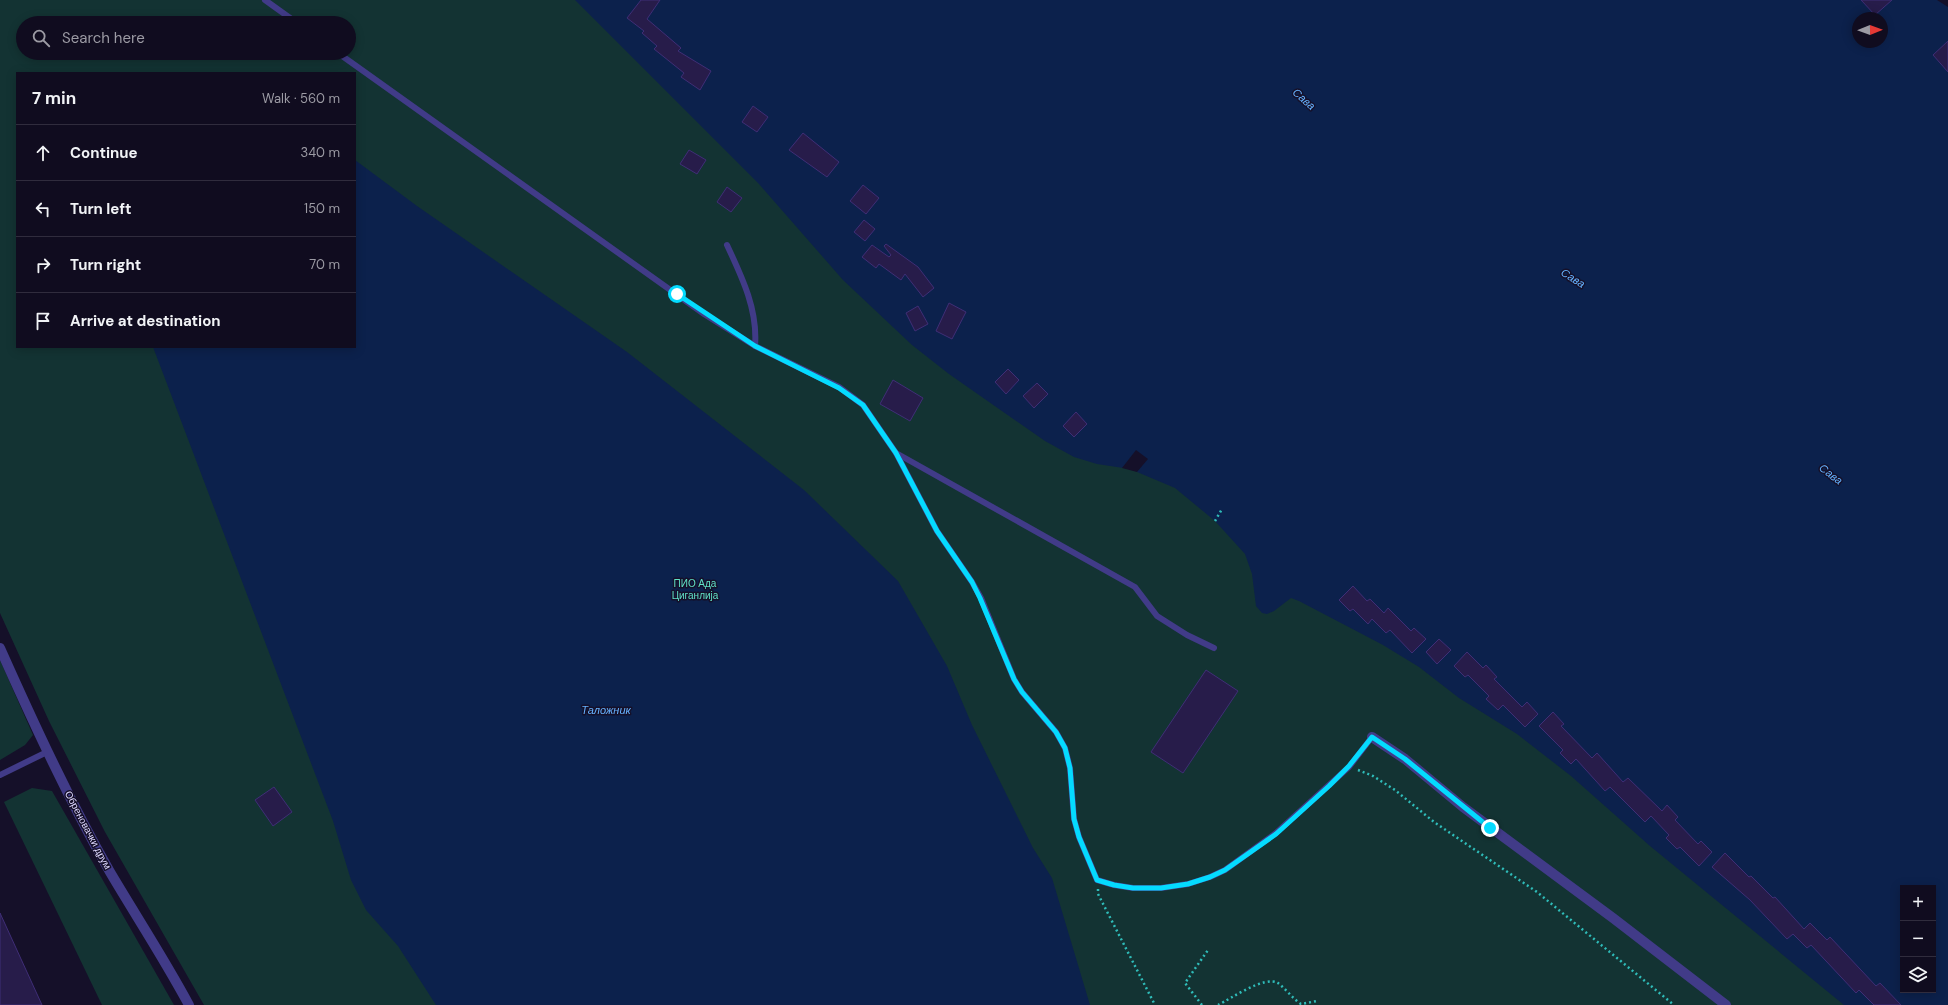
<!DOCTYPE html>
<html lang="en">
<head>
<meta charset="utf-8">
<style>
	:root { --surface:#100c1f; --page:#191528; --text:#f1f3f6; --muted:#9c9ba4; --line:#302c3d }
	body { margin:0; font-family:"DM Sans",sans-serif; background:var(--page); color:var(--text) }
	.controls { position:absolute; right:12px; bottom:12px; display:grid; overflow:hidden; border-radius:0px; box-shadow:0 2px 10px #0003 }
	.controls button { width:36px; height:36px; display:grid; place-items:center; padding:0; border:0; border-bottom:1px solid var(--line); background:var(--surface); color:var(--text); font:20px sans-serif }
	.compass { position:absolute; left:1852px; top:12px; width:36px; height:36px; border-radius:50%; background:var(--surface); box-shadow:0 2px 10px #0003; rotate:89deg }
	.stop { position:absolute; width:12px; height:12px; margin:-9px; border:3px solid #04dbff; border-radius:50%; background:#fff }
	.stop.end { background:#04dbff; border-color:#fff; box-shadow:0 1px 4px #0008 }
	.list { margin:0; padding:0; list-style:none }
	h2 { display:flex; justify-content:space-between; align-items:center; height:52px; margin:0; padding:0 16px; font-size:17px }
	h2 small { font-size:13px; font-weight:400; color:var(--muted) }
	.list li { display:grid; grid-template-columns:26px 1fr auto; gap:12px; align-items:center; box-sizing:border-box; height:56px; padding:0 16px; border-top:1px solid var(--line) }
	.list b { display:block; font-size:15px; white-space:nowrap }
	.list em { font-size:13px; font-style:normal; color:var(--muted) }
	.icon { flex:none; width:22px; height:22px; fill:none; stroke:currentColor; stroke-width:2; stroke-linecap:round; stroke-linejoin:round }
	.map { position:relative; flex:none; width:1948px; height:1005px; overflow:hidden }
	.search { position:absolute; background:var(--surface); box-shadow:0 2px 10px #0003; left:16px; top:16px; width:340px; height:44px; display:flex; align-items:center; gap:10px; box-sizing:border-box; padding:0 14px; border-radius:22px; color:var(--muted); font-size:15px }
	.panel { position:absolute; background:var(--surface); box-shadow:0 2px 10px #0003; left:16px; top:72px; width:340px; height:276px; border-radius:0px }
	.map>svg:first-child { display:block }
</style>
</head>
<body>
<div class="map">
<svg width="1948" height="1005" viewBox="0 0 1948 1005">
	<rect width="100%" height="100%" fill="#151029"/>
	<g fill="#133333" fill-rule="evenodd">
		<path d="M0 0H704L1903 990H1933L1948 1005H204L105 832 49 721 0 613ZM23 23H349V53H23ZM17 73H355V347H17Z"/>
		<path d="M0 660 33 735 25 745 0 760Z"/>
		<path d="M32 788 52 791 174 1005H102L4 802Z"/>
	</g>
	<g fill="#0c214c" fill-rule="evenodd">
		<path d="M575 0H1937L1948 7V1005H1844L1650 846 1571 776 1517 734 1459 698 1419 667 1383 645 1299 601 1291 598 1274 611 1267 614 1262 613 1256 606 1252 574 1245 554 1215 521 1175 488 1130 469 1097 464 1074 457 1045 441 949 374 912 345 843 280 759 184ZM1858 18H1882V42H1858ZM1903 888H1933V990H1903Z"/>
		<path d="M355 160 417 206 627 352 804 490 898 581 947 666 972 725 1033 848 1052 878 1090 1005H436L398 946 366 910 351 880 333 821 153 347H355Z"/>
	</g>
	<path fill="#151029" d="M1136 450 1148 459 1137 472 1122 468Z"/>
	<g fill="#271c4a" stroke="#3f2e76">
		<path d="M641 0H660L647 19 681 48 678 51 711 71 700 90 681 77 684 73 654 49 657 46 642 33 644 31 627 18Z"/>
		<path d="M1861 0H1892L1875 15Z"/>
		<path d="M1948 41V72L1933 55Z"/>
		<path d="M753 106 768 117 757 132 742 122Z"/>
		<path d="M803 133 839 162 827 177 789 150Z"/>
		<path d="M689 150 706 160 697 174 680 164Z"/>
		<path d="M863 185 879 198 866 214 850 201Z"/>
		<path d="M727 187 742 198 731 212 717 202Z"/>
		<path d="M864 220 875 229 865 241 854 232Z"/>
		<path d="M886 244 918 267 934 288 923 297 905 274 901 280 879 264 876 268 862 257 872 245 889 257 891 255 884 246Z"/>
		<path d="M949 303 966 312 952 339 936 331Z"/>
		<path d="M918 306 928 324 915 331 906 313Z"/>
		<path d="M1008 369 1019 380 1006 394 995 382Z"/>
		<path d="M893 380 923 398 910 421 880 404Z"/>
		<path d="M1037 383 1048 394 1034 408 1023 396Z"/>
		<path d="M1076 412 1087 424 1074 437 1063 426Z"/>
		<path d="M1353 586 1367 601 1370 599 1384 613 1388 608 1411 631 1414 628 1426 639 1412 653 1390 630 1386 633 1372 619 1368 624 1353 609 1350 611 1339 600Z"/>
		<path d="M1439 639 1451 650 1437 664 1426 652Z"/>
		<path d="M1467 652 1483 668 1486 665 1497 677 1494 679 1522 707 1527 702 1538 714 1525 727 1503 705 1498 710 1486 699 1489 696 1468 675 1465 677 1454 666Z"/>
		<path d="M1206 670 1238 691 1183 773 1151 752Z"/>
		<path d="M1553 712 1564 724 1561 726 1592 758 1597 753 1623 782 1628 778 1662 811 1667 805 1678 817 1675 820 1698 844 1701 841 1712 852 1699 866 1680 847 1677 849 1666 838 1669 835 1651 816 1645 822 1610 787 1605 791 1576 759 1571 764 1560 753 1563 750 1539 726Z"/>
		<path d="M274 787 292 812 273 826 255 800Z"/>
		<path d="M1725 853 1749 877 1751 876 1773 898 1775 897 1804 929 1810 923 1827 940 1830 937 1876 986 1880 983 1901 1005H1874L1859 990 1856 993 1811 945 1807 948 1793 934 1787 939 1750 900 1712 867Z"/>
		<path d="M0 913 42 1005H0Z"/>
	</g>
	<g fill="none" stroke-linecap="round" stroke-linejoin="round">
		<g stroke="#2fbcb9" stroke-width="2.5" stroke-dasharray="2 3" stroke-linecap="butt">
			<path d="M1215 521 1222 509"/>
			<path d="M1358 770 1373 776 1395 790 1434 822 1537 892 1674 1005"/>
			<path d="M1098 889V894L1155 1005"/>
			<path d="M1202 1005 1185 983 1208 950"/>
			<path d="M1218 1005C1230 999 1265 975 1278 983 1286 989 1292 998 1301 1004L1317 1001"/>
		</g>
		<g stroke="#413b88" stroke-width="6">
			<path d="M265 0 297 23"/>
			<path d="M338 53 704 314 755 346 839 387 863 405 896 453 937 531 972 582 981 598 1014 679 1022 692 1056 732 1065 748 1070 768 1074 819 1079 837 1097 880 1114 885 1133 888H1161L1188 884 1210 877 1225 870 1276 833 1329 785 1349 767 1372 737"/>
			<path d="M727 245C742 277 758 310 755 346"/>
			<path d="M896 453 1135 587 1157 616 1187 635 1214 648"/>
			<path d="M0 775 47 752"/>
		</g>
		<path stroke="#413b88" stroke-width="10" d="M1372 737 1405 759 1463 807 1613 918 1726 1005"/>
		<path stroke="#413b88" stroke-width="10" d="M0 648C34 724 69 800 110 872 136 916 165 960 189 1005"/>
	</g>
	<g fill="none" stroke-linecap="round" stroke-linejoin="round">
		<path stroke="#04dbff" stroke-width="5" d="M677 294 755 346 839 388 863 405 896 453 937 531 972 582 980 598 1014 679 1022 692 1056 732 1065 748 1070 768 1074 819 1079 837 1097 880 1114 885 1133 888H1161L1188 884 1210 877 1225 870 1276 834 1329 786 1349 766 1372 737 1405 759 1490 828"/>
	</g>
	<g text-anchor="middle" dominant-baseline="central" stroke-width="3" stroke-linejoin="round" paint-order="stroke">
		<g font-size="10" fill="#61e1c7" stroke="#151029">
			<text x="695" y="583">ПИО Ада<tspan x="695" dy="12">Циганлија</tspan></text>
		</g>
		<g font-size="10" fill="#ded8ff" stroke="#151029">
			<text transform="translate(88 830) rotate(62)">Обреновачки друм</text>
		</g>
		<g font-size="11" font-style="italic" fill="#66b2ff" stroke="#151029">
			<text transform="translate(1304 99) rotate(41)">Сава</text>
			<text transform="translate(1573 278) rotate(32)">Сава</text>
			<text transform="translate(1831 474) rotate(38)">Сава</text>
			<text x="606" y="710">Таложник</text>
		</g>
	</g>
</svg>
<div class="controls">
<button>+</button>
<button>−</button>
<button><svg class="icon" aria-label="layers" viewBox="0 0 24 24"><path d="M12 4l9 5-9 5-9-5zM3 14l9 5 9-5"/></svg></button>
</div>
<svg class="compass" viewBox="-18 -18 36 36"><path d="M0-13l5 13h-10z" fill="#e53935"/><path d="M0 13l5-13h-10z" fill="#9c9ba4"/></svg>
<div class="stop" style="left:677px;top:294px"></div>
<div class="stop end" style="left:1490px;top:828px"></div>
<div class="search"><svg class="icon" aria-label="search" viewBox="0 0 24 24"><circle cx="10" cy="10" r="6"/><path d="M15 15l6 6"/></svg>Search here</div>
<section class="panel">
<h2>7 min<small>Walk · 560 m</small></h2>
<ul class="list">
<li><svg class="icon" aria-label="ahead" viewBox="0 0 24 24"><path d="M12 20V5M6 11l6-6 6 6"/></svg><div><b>Continue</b></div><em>340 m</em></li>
<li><svg class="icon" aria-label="left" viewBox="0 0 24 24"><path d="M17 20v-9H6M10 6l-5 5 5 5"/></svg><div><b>Turn left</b></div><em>150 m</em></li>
<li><svg class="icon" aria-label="right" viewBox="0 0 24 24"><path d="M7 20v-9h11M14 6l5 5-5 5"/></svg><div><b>Turn right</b></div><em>70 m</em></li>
<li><svg class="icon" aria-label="arrive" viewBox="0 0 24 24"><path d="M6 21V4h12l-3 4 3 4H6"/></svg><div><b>Arrive at destination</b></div></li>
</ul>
</section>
</div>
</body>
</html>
